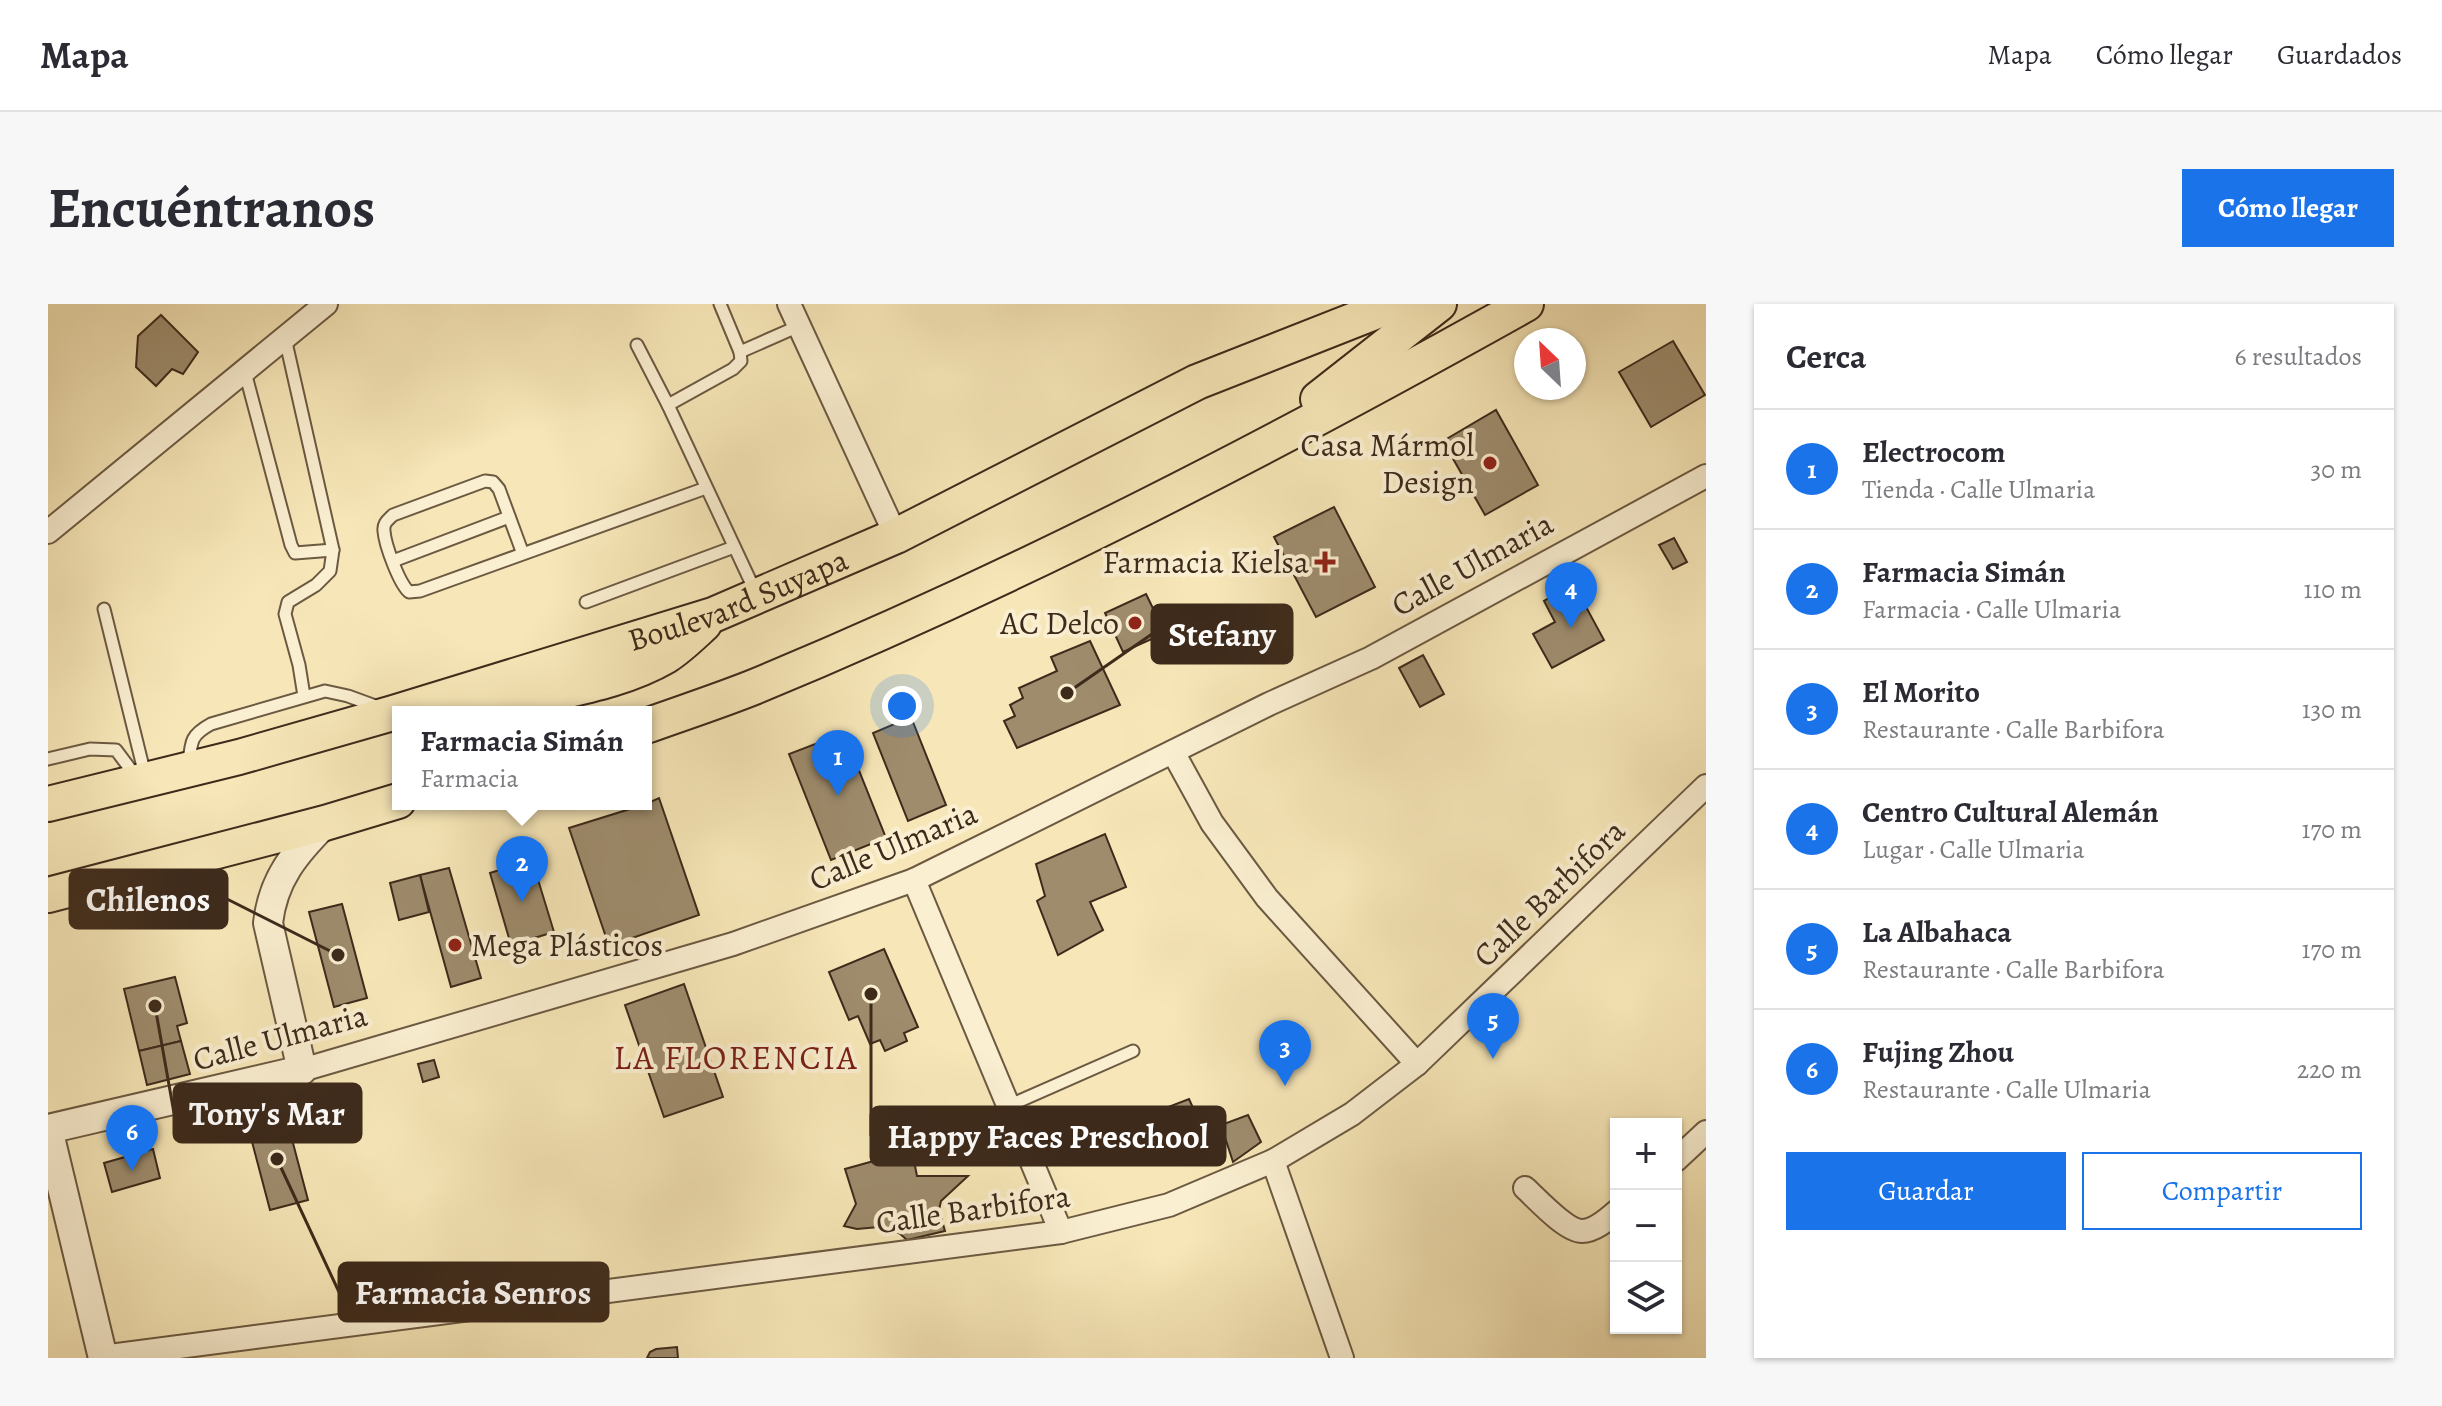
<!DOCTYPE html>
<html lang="es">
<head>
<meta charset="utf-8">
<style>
	:root { --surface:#fff; --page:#f7f7f7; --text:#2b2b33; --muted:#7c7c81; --line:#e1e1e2; --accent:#1a73e8 }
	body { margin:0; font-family:Alegreya,serif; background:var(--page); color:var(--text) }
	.controls { position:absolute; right:24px; bottom:24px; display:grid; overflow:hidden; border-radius:0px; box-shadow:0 2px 6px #0004 }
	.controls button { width:72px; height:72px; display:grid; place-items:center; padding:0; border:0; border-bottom:2px solid var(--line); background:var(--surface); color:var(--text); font:40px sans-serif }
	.compass { position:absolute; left:1466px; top:24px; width:72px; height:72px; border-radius:50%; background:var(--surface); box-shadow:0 2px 6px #0004; rotate:335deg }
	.you { position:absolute; left:854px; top:402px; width:28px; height:28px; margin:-20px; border:6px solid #fff; border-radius:50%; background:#1a73e8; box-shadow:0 0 0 12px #1a73e833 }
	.badge { display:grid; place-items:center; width:52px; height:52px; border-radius:50%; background:var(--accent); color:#fff; font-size:26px; font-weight:700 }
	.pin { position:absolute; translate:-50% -66px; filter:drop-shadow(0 2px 4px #0008) }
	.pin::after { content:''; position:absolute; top:42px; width:28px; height:24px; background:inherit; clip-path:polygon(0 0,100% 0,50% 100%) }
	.popup { position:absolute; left:344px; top:402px; width:260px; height:104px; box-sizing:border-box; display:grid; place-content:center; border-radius:0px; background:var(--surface); filter:drop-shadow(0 2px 6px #0005); font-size:26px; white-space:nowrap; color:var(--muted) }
	.popup b { font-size:30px; color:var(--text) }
	.popup::after { content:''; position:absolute; left:50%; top:100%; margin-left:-16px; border:16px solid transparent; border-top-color:var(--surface) }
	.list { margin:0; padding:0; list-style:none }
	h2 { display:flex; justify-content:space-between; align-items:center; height:104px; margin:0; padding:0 32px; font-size:34px }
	h2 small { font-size:26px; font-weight:400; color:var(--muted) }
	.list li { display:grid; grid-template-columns:52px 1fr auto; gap:24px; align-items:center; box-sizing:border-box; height:120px; padding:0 32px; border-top:2px solid var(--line) }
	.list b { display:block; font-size:30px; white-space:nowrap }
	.list p { margin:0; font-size:26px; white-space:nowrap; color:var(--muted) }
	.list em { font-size:26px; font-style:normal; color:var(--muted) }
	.actions { display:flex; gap:16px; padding:24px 32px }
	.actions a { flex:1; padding:18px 0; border:2px solid var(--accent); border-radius:0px; text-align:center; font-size:28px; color:var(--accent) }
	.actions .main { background:var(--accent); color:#fff }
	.icon { flex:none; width:44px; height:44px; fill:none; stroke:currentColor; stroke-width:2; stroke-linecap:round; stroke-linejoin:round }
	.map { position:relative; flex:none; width:1658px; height:1054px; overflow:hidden; border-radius:0px }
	header { display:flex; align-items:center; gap:48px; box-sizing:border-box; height:112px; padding:0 40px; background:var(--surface); border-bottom:2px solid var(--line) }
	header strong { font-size:38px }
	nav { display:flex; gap:44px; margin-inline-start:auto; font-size:28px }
	.intro { display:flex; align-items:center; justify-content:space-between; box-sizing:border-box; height:192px; padding:0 48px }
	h1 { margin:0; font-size:56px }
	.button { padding:20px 36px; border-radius:0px; background:var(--accent); color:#fff; font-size:28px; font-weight:700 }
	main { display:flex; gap:48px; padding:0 48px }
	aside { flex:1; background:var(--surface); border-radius:0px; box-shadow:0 2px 6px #0004 }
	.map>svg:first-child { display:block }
</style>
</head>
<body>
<header>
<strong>Mapa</strong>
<nav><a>Mapa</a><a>Cómo llegar</a><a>Guardados</a></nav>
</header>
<div class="intro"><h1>Encuéntranos</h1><a class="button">Cómo llegar</a></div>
<main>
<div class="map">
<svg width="1658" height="1054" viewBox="0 0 1658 1054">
	<rect width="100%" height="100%" fill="#f7e7b8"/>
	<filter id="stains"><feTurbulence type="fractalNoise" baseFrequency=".0025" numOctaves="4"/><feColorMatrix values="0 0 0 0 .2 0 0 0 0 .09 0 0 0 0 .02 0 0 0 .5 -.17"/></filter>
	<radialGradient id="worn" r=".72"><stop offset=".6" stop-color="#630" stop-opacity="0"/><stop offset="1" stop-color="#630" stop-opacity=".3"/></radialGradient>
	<g fill="#9e8c6d" stroke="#3d2a1b" stroke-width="2">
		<path d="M113 11 150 48 135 70 124 65 108 82 88 63 90 32Z"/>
		<path d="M1625 37 1657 91 1603 123 1571 68Z"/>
		<path d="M1448 106 1490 181 1437 211 1395 137Z"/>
		<path d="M1286 203 1327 283 1268 313 1226 233Z"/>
		<path d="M1626 234 1639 258 1625 265 1611 241Z"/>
		<path d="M1515 286 1527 306 1537 301 1556 336 1504 364 1485 330 1507 318 1496 297Z"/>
		<path d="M1098 290 1117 329 1075 348 1057 309Z"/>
		<path d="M1042 337 1072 401 969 444 956 417 967 412 962 401 975 394 971 384 1009 367 1003 353Z"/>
		<path d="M1375 351 1396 390 1372 403 1351 364Z"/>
		<path d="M863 413 898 501 860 517 825 429Z"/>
		<path d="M796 429 838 534 783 556 741 450Z"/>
		<path d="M611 494 651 611 561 642 521 524 598 500Z"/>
		<path d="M1057 530 1078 583 1042 598 1055 626 1010 651 989 597 997 592 988 560Z"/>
		<path d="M484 556 506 628 463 641 442 569Z"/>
		<path d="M401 564 433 674 403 683 372 571Z"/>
		<path d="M372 571 381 608 351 616 342 579Z"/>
		<path d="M294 600 319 694 286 703 261 608Z"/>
		<path d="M836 645 870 723 856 729 859 737 837 747 832 736 822 740 810 712 801 716 781 668Z"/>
		<path d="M127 673 139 719 129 722 133 737 91 747 76 685Z"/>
		<path d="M636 680 675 793 616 813 577 701Z"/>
		<path d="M133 737 142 770 99 781 91 747Z"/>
		<path d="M386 756 391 773 375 778 370 760Z"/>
		<path d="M1141 795 1146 806 1117 820 1120 827 1114 830 1115 837 1109 838 1105 828 1107 824 1102 810Z"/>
		<path d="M236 805 260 896 222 906 198 815Z"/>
		<path d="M1200 811 1213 838 1185 858 1173 821Z"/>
		<path d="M879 838 883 846 866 857 869 872H920L893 897 891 906 897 927 859 936 851 929 831 923 809 925 796 922 808 900 797 865 858 848Z"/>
		<path d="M105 845 112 874 64 888 56 859Z"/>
		<path d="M629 1043 630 1054H599L602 1048 608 1045Z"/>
	</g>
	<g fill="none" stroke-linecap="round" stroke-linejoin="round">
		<g stroke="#6c5942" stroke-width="15">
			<g id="service">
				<path d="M237 34 285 246 282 267 268 281 240 298 237 310 251 361 256 392"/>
				<path d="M589 41 620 101 708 289"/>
				<path d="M692 48 751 22"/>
				<path d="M197 68 243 241 247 249 285 246"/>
				<path d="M620 101 685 65 693 57 692 48 672 0"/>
				<path d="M475 250 451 185 445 178 437 177 345 211C340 216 335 219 336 227 337 241 351 279 361 288L372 287 658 184"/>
				<path d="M345 257 461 213"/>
				<path d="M538 298 686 243"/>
				<path d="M56 305 97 471"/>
				<path d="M0 455 42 445 68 446 89 474"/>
				<path d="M141 459C143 437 143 431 163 420L277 387 300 392 330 403"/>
				<path d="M960 802 1085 747"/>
			</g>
		</g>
		<g stroke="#6c5942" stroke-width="26">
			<g id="minor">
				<path d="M741 0 848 232"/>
				<path d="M0 228 278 0"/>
				<path d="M1125 448 1164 519 1219 594 1369 760"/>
				<path d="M866 576 1013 928"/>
				<path d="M254 766 685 640 866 576 1221 400 1323 354 1658 172"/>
				<path d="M1628 856 1658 828"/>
				<path d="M1225 857 1294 1054"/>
				<path d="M1477 884C1489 895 1518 927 1534 927 1546 927 1559 916 1568 908"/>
				<path d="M54 1053 1013 928 1121 901 1225 857 1304 810 1369 760 1658 482"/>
			</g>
		</g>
		<g stroke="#6c5942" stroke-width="32">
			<g id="tertiary">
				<path d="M0 825 254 766 220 619C225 575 247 549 277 519"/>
				<path d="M0 825 55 1054"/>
			</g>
		</g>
		<g stroke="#3d2a1b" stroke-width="38">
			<g id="primary">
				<path d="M1270 95 1391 0"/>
				<path d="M436 408C496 387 563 384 618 352 632 343 644 331 656 320"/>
				<path d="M598 422C634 409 671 397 706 383 972 273 1228 140 1478 0"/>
				<path id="s1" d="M0 500 191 453 345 409 665 311 848 232 1149 78 1347 0"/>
				<path d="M0 591 277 519 350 497"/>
			</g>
		</g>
		<use href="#service" stroke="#faefd1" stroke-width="11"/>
		<use href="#minor" stroke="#faefd1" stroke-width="22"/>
		<use href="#tertiary" stroke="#faefd1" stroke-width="28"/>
		<use href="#primary" stroke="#f7e7b8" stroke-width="34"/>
	</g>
	<g fill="#8f2418" stroke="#faefd1" stroke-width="3">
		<circle cx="1442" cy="159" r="8"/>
		<path d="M1273 246h8v8h8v8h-8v8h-8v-8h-8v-8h8z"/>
		<circle cx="1087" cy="319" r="8"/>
		<circle cx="407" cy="641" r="8"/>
	</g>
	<g text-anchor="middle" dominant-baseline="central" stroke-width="8" stroke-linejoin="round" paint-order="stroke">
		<g font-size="32" fill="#3d2a1b" stroke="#faefd1" text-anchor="end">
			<text x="1426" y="141">Casa Mármol<tspan x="1426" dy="37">Design</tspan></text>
			<text x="1261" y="258">Farmacia Kielsa</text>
			<text x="1071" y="319">AC Delco</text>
			<text x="423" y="641" text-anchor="start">Mega Plásticos</text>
		</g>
		<g font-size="32" fill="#3d2a1b" stroke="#faefd1">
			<text transform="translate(1424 260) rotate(-29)">Calle Ulmaria</text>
			<text stroke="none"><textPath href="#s1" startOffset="720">Boulevard Suyapa</textPath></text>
			<text transform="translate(845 542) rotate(-23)">Calle Ulmaria</text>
			<text transform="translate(1501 589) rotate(-44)">Calle Barbifora</text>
			<text transform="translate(232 733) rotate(-15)">Calle Ulmaria</text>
			<text transform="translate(925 905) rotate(-8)">Calle Barbifora</text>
		</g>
		<g font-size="34" letter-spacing="2" fill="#7a1f14" stroke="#faefd1">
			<text x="688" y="753">LA FLORENCIA</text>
		</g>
	</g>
	<path fill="none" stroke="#3d2a1b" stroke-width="3" d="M1019 389L1104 330M290 651L179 595M107 702L126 809M823 690L823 832M229 855L291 988"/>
	<g fill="#3d2a1b" stroke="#faefd1" stroke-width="3">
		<circle cx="1019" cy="389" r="8"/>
		<circle cx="290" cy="651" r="8"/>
		<circle cx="107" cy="702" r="8"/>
		<circle cx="823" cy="690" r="8"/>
		<circle cx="229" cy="855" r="8"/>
	</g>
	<g fill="#3d2a1b" stroke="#3d2a1b" stroke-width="3">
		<rect x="1104" y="301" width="140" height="58" rx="8"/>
		<rect x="22" y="566" width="157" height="58" rx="8"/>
		<rect x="126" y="780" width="187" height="58" rx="8"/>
		<rect x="823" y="803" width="354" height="58" rx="8"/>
		<rect x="291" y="959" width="269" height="58" rx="8"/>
	</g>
	<g font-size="34" text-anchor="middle" font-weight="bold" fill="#fff">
		<text x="1174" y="342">Stefany</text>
		<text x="100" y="607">Chilenos</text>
		<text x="219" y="821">Tony's Mar</text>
		<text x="1000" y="844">Happy Faces Preschool</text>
		<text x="425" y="1000">Farmacia Senros</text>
	</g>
	<rect width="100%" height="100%" filter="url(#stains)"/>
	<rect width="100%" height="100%" fill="url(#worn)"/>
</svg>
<div class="controls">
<button>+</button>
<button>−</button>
<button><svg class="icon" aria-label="layers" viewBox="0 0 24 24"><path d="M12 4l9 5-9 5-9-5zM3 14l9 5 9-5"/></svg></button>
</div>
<svg class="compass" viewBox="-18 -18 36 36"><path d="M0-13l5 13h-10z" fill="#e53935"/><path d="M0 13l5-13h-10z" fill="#7c7c81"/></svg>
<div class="you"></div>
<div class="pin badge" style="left:790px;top:492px">1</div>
<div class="pin badge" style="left:474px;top:598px">2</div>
<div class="popup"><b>Farmacia Simán</b>Farmacia</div>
<div class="pin badge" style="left:1237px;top:782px">3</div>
<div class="pin badge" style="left:1523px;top:324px">4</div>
<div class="pin badge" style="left:1445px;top:755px">5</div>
<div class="pin badge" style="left:84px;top:867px">6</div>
</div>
<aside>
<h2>Cerca<small>6 resultados</small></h2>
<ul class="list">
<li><span class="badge">1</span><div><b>Electrocom</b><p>Tienda · Calle Ulmaria</p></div><em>30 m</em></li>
<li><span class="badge">2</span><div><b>Farmacia Simán</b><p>Farmacia · Calle Ulmaria</p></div><em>110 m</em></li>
<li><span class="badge">3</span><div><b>El Morito</b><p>Restaurante · Calle Barbifora</p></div><em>130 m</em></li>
<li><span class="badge">4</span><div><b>Centro Cultural Alemán</b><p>Lugar · Calle Ulmaria</p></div><em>170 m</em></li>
<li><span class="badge">5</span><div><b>La Albahaca</b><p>Restaurante · Calle Barbifora</p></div><em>170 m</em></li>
<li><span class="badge">6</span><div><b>Fujing Zhou</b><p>Restaurante · Calle Ulmaria</p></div><em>220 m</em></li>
</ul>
<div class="actions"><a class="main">Guardar</a><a>Compartir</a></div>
</aside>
</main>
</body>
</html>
